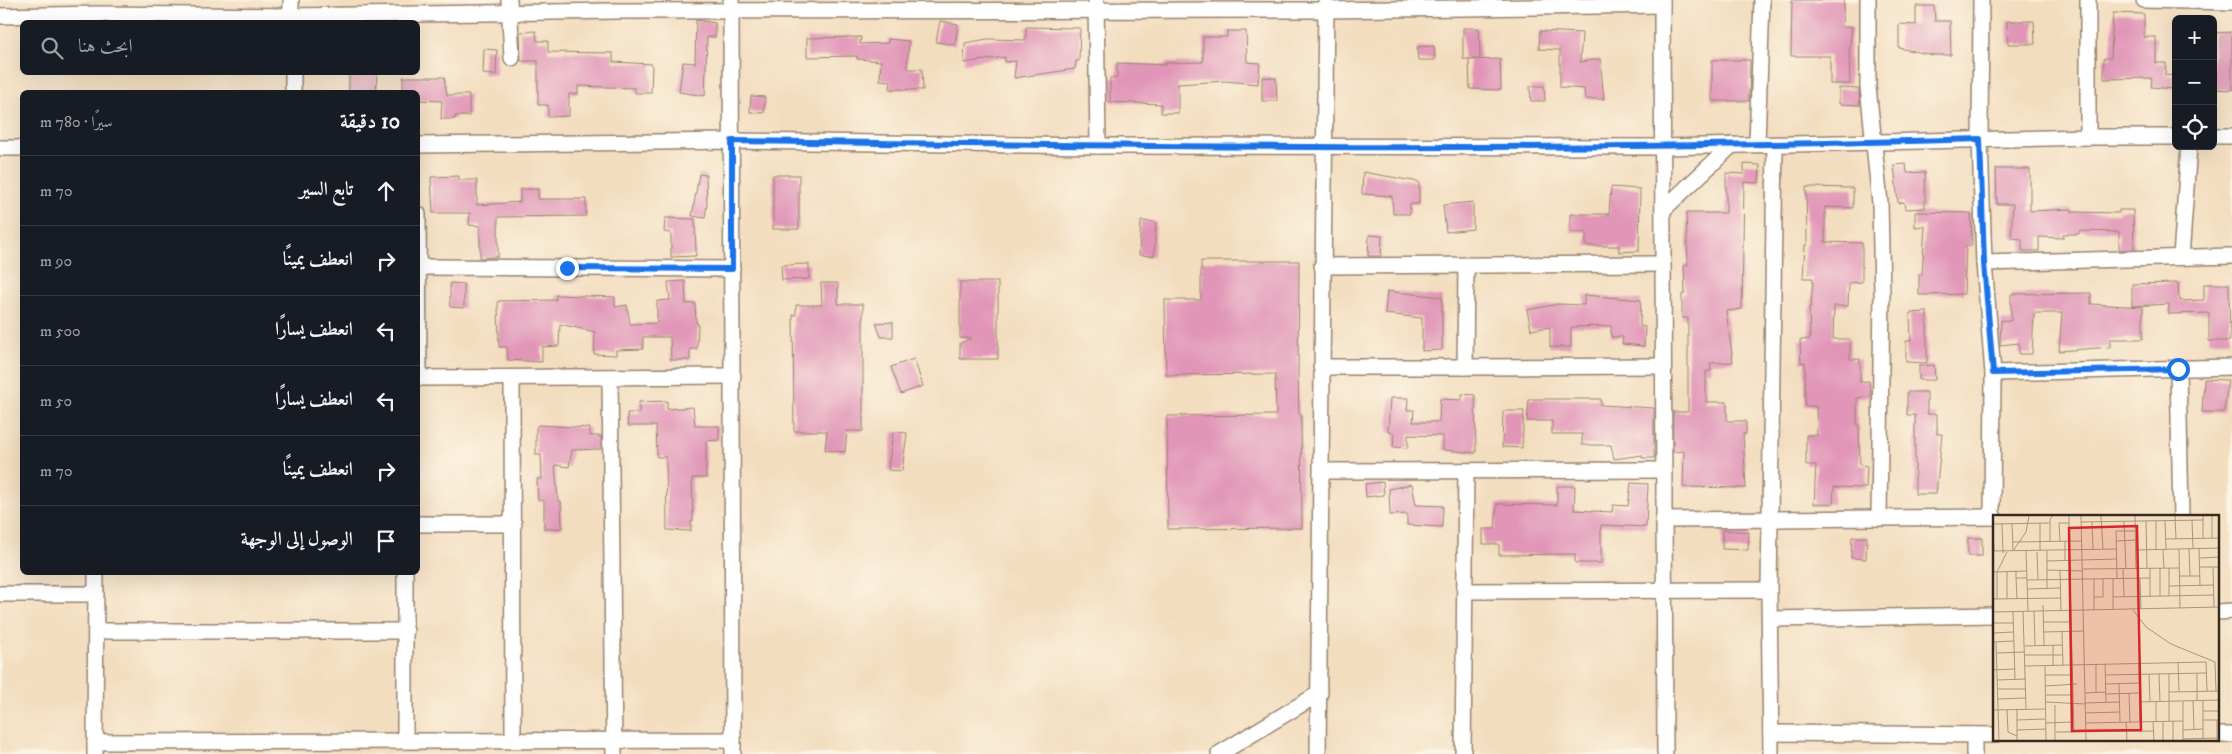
<!DOCTYPE html>
<html lang="ar">
<head>
<meta charset="utf-8">
<style>
	:root { --surface:#171b24; --page:#20242c; --text:#f1f3f6; --muted:#9ea1a6; --line:#363941 }
	body { margin:0; font-family:"IM FELL DW Pica",Amiri,serif; background:var(--page); color:var(--text); direction:rtl }
	.controls { position:absolute; right:15px; top:15px; display:grid; overflow:hidden; border-radius:8px; box-shadow:0 5px 20px #0002 }
	.controls button { width:45px; height:45px; display:grid; place-items:center; padding:0; border:0; border-bottom:1px solid var(--line); background:var(--surface); color:var(--text); font:25px sans-serif }
	.stop { position:absolute; width:15px; height:15px; margin:-11px; border:4px solid #1a73e8; border-radius:50%; background:#fff }
	.stop.end { background:#1a73e8; border-color:#fff; box-shadow:0 1px 5px #0008 }
	.list { margin:0; padding:0; list-style:none }
	h2 { display:flex; justify-content:space-between; align-items:center; height:65px; margin:0; padding:0 20px; font-size:21px }
	h2 small { font-size:16px; font-weight:400; color:var(--muted) }
	.list li { display:grid; grid-template-columns:32px 1fr auto; gap:15px; align-items:center; box-sizing:border-box; height:70px; padding:0 20px; border-top:1px solid var(--line) }
	.list b { display:block; font-size:19px; white-space:nowrap }
	.list em { font-size:16px; font-style:normal; color:var(--muted) }
	.icon { flex:none; width:28px; height:28px; fill:none; stroke:currentColor; stroke-width:2; stroke-linecap:round; stroke-linejoin:round }
	.map { position:relative; flex:none; width:2232px; height:754px; overflow:hidden; direction:ltr }
	.search { position:absolute; background:var(--surface); box-shadow:0 5px 20px #0002; left:20px; top:20px; width:400px; height:55px; display:flex; align-items:center; gap:12px; box-sizing:border-box; padding:0 18px; border-radius:8px; color:var(--muted); font-size:19px }
	.panel { position:absolute; background:var(--surface); box-shadow:0 5px 20px #0002; left:20px; top:90px; width:400px; height:485px; border-radius:8px; direction:rtl }
	.map>svg:first-child { display:block }
</style>
</head>
<body>
<div class="map">
<svg width="2232" height="754" viewBox="0 0 2232 754">
	<rect width="100%" height="100%" fill="#fcf5e5"/>
	<filter id="ink" filterUnits="userSpaceOnUse"><feTurbulence type="fractalNoise" baseFrequency=".02" numOctaves="2"/><feDisplacementMap in="SourceGraphic" scale="10" xChannelSelector="R" yChannelSelector="G"/><feConvolveMatrix kernelMatrix="1 2 1 2 8 2 1 2 1" color-interpolation-filters="sRGB"/></filter>
	<filter id="wash" filterUnits="userSpaceOnUse"><feTurbulence type="fractalNoise" baseFrequency=".0096" numOctaves="4" result="noise"/><feDisplacementMap in="SourceGraphic" scale="20" xChannelSelector="R" yChannelSelector="G"/><feGaussianBlur stdDeviation="1.12" result="paint"/><feColorMatrix in="noise" values="0 0 0 0 0 0 0 0 0 0 0 0 0 0 0 0 0 1.4 0 .05"/><feComposite in="paint" operator="in"/></filter>
	<g filter="url(#wash)">
		<rect width="100%" height="100%" fill="#f3ddbf"/>
		<g id="blocks">
			<g fill="#e196b8">
				<path d="M1792 0H1844L1842 27H1852L1849 52 1850 84H1830V56H1791Z"/>
				<path d="M1916 6H1934L1935 21H1950L1951 55H1933L1899 48V24L1916 25Z"/>
				<path d="M2113 13 2144 14V37H2156V63H2166L2165 75 2174 76 2173 89 2151 87 2152 78 2104 79V58H2111Z"/>
				<path d="M696 20 715 23V37H707L705 96 679 92 683 62 695 63Z"/>
				<path d="M940 21 958 24 955 45 936 42Z"/>
				<path d="M2007 21H2034L2035 44H2008Z"/>
				<path d="M1026 27 1080 28 1079 61H1076L1075 69 1014 78 1016 61 1005 62V57L964 63 965 43 988 39 1026 40Z"/>
				<path d="M1463 28H1479L1480 59H1463Z"/>
				<path d="M536 31 537 41H548V52L613 53V62L652 64 651 93H635V88L578 86V94H569V116L548 117V105H538V61H521L520 32Z"/>
				<path d="M1227 31H1246L1247 62 1260 63 1258 84 1225 81 1178 84V113H1161V104L1110 102V78H1117V63L1166 65 1165 63 1203 62V37H1227Z"/>
				<path d="M1540 31 1582 33 1580 62 1600 59 1604 99H1585L1584 89 1560 87V50L1539 49Z"/>
				<path d="M2232 32V90L2213 89V33Z"/>
				<path d="M861 37 860 44 888 43V39L909 41 907 67 909 69H922L923 90 890 89 891 81 880 80 881 61 857 59V56L807 57V38Z"/>
				<path d="M1434 46 1435 60H1418L1417 47Z"/>
				<path d="M484 49 497 50 496 75 483 74Z"/>
				<path d="M1500 59 1501 90 1470 89 1469 60Z"/>
				<path d="M1712 60H1750L1749 101H1712Z"/>
				<path d="M349 72H377L376 92H349Z"/>
				<path d="M403 77H444L447 95H469V116H455V119H441L442 101 418 100V90L403 89Z"/>
				<path d="M1262 77 1276 78 1277 101H1262Z"/>
				<path d="M1530 86H1544L1545 101H1531Z"/>
				<path d="M1839 88 1859 89 1860 105 1839 104Z"/>
				<path d="M751 96 765 97 764 113 750 112Z"/>
				<path d="M1744 164 1760 165 1759 183 1744 182 1742 309 1726 311 1733 362 1710 363 1711 371H1706V402H1727V421H1746V434H1743L1746 488 1683 487 1684 451 1673 452V412H1688V318H1682V294H1685L1684 265H1688L1686 213H1726V173L1744 174Z"/>
				<path d="M1906 164 1907 173 1925 172V208L1905 209 1904 202 1898 203 1894 165Z"/>
				<path d="M1996 169H2030V211L2072 209V212L2119 213V210H2133L2134 249 2119 250V232L2079 231V234H2063V238L2039 237V251H2022V239L2011 238 2013 204H1997Z"/>
				<path d="M1363 172 1419 182V204H1410V214H1393L1392 196 1362 194Z"/>
				<path d="M699 174 706 175 707 204 705 218 692 216Z"/>
				<rect x="773" y="175" width="26" height="54"/>
				<path d="M459 176V180H477V205L520 202V189H538V199H586V216L498 217V257L480 258V226L469 225 470 213H433L431 177Z"/>
				<path d="M1611 187 1640 189 1639 251 1619 252V246H1586V232H1570V214H1609Z"/>
				<path d="M1806 187 1853 188V208L1825 207V242L1862 243V282L1849 283 1848 306H1834L1833 339H1850V359H1860V382L1869 381 1871 396 1857 398V425H1859L1860 465 1867 466 1866 488 1834 487 1833 504H1814L1816 465H1806V435H1817L1816 406H1805V362L1801 363 1800 340 1810 339 1809 307H1811L1813 278H1803L1805 245H1807Z"/>
				<path d="M1473 202V229L1446 232 1443 205Z"/>
				<path d="M1915 212 1971 213 1972 246H1966L1964 294 1919 295V274H1922L1925 226 1915 227Z"/>
				<path d="M665 218 695 219 696 256 671 257V233L664 232Z"/>
				<path d="M1141 221 1156 222 1154 256 1139 255Z"/>
				<path d="M1369 235 1382 236 1381 256H1368Z"/>
				<path d="M1201 261H1299L1298 374 1299 414H1301L1302 528 1168 529 1167 416 1276 415 1275 374 1166 375 1165 300H1201Z"/>
				<path d="M809 264V279L782 280 781 265Z"/>
				<path d="M685 281 686 304 695 303 696 323H698L697 349H690V360H671L670 337H643V349L616 350V355L594 354 595 332 560 324 559 346 542 347V362L508 360 507 347H499L498 301 556 300V295L615 297V307L627 305 630 324 657 323V301L670 300 668 282Z"/>
				<path d="M960 282H998V359H960V343L972 338H960Z"/>
				<path d="M450 283 464 284V308L450 307Z"/>
				<path d="M821 283H838V304H863V431H847L845 452 825 450 827 431H794L793 315H796V305H822Z"/>
				<path d="M2178 283 2179 301 2204 300V284H2229L2230 341H2209V313L2169 314V304L2132 306V284Z"/>
				<path d="M1387 291 1442 297V350L1422 351V318L1385 314Z"/>
				<path d="M2091 293V304L2143 307V339H2110V347L2059 351 2062 313H2034L2032 354H2019V343L2000 345 2001 320 2011 321V294Z"/>
				<path d="M1584 295 1641 300 1640 326 1645 327 1644 346 1622 344 1623 337H1611V326L1571 327V347H1550V327L1531 330 1527 310 1558 304 1584 305Z"/>
				<path d="M1927 312V363L1906 362V341H1911L1910 313Z"/>
				<path d="M893 322V337H881L876 323Z"/>
				<path d="M914 359 923 386 901 394 891 367Z"/>
				<path d="M1934 365 1935 380H1919V366Z"/>
				<path d="M2204 379 2228 380 2224 412H2202Z"/>
				<path d="M1907 392H1927V414H1937V434H1942L1936 494H1915V415H1907Z"/>
				<path d="M1462 394 1475 395 1476 453 1443 450V436L1408 435V448L1393 447 1394 433 1388 432 1390 398H1408L1407 410H1414L1413 422H1439L1440 399 1462 400Z"/>
				<path d="M1529 399H1601V405L1654 408V458H1642V455L1614 459 1611 445H1582V434H1552V421H1527Z"/>
				<path d="M667 401V409L693 407 695 426H719V440L706 441V478H692L693 521H691V531L667 530 666 457H657L656 426H628L627 413H639V402Z"/>
				<path d="M1503 411H1524L1522 448 1502 447Z"/>
				<path d="M538 425 590 428V436H601V449L572 450 569 467 555 465 558 501H561L562 528 544 529V500H538L537 479H542L541 455H536V428Z"/>
				<path d="M893 432 907 433 902 471 888 470Z"/>
				<path d="M1383 482 1384 495 1366 497 1365 484Z"/>
				<path d="M1631 483 1648 484 1646 527 1601 525V563H1575V554L1499 555V544H1483V529H1495L1497 504 1557 505V486H1575L1574 510 1612 512 1613 505 1628 506Z"/>
				<path d="M1412 484 1416 505 1443 506 1442 527 1407 525V514L1390 515 1389 489Z"/>
				<path d="M1722 530 1749 532 1748 550 1722 549Z"/>
				<path d="M1852 537H1867L1866 559 1851 558Z"/>
				<rect x="1968" y="538" width="14" height="18"/>
			</g>
		</g>
	</g>
	<g filter="url(#ink)">
		<use href="#blocks" fill-opacity="0" stroke="#97846e" stroke-width="1"/>
		<g fill="none" stroke-linecap="round" stroke-linejoin="round">
			<g stroke="#97846e" stroke-width="18">
				<g id="street">
					<path d="M291 0V22"/>
					<path d="M509 0 512 58"/>
					<path d="M731 0 733 754"/>
					<path d="M1096 0 1098 146"/>
					<path d="M1662 0 1665 754"/>
					<path d="M1868 0V87L1880 203 1882 293 1879 517"/>
					<path d="M1981 0 1980 139 1984 263 1993 373 1992 517"/>
					<path d="M2144 0 2232 2"/>
					<path d="M0 16 100 14 291 16 615 11 1326 10 1662 5"/>
					<path d="M293 72V92"/>
					<path d="M2213 136H2232"/>
					<path d="M2088 137V0"/>
					<path d="M1757 144 1762 0"/>
					<path d="M418 145 732 141 1098 146 1663 147 2088 137H2176"/>
					<path d="M0 148H22"/>
					<path d="M1664 209 1732 145"/>
					<path d="M418 214 419 378"/>
					<path d="M2181 257 2189 146"/>
					<path d="M1984 263 2232 256"/>
					<path d="M1322 266 1662 264"/>
					<path d="M1466 266 1465 367 1662 366"/>
					<path d="M419 267 732 269"/>
					<path d="M1321 367H1465"/>
					<path d="M2178 369 2181 516"/>
					<path d="M1993 373 2232 367"/>
					<path d="M610 377 614 754"/>
					<path d="M418 378 733 376"/>
					<path d="M512 378 513 739"/>
					<path d="M1322 471 1663 470"/>
					<path d="M1663 520 1994 517"/>
					<path d="M418 524H514"/>
					<path d="M1465 591 1769 590"/>
					<path d="M0 594H96"/>
					<path d="M2218 612 2232 611"/>
					<path d="M1770 619 1994 615"/>
					<path d="M96 631H406"/>
					<path d="M1771 733 1994 735"/>
					<path d="M1974 735V754"/>
					<path d="M2218 735H2232"/>
					<path d="M405 741V572"/>
					<path d="M95 742 733 740"/>
					<path d="M95 754 96 572"/>
					<path d="M1219 754 1320 693"/>
					<path d="M1318 754 1326 1"/>
					<path d="M1463 754 1466 472"/>
					<path d="M1771 754 1769 590 1775 145"/>
				</g>
			</g>
			<use href="#street" stroke="#fff" stroke-width="15"/>
		</g>
	</g>
	<g fill="none" stroke-linecap="round" stroke-linejoin="round" filter="url(#ink)">
		<path stroke="#1a73e8" stroke-width="6" d="M567 268 732 269V141C1148 147 1564 152 1980 139L1984 263 1993 373 2178 369"/>
	</g>
	<g transform="translate(1993 515)">
		<rect width="226" height="226" fill="#f3ddbf"/>
		<path fill="none" stroke="#a9957f" stroke-width="1" d="M88 1 93 226M108 1 110 34M142 1 143 54M182 1 183 24M210 1V23M219 1V23M199 5 200 33M153 6 154 53M163 6V34M172 6 173 34M88 7 210 5M99 7 100 35M131 7 133 54M19 8 20 36M47 8V36M0 9 56 8M9 9 10 38M0 13 1 36M173 24 227 23M57 26V4L60 1M67 26 66 8H76V1M72 26V46M76 26V8M123 26 143 25M20 27 88 26M196 33 197 61M206 33 207 71M186 34 187 93M143 35 227 33M170 35 171 53M0 36 123 34M20 36 33 17 36 1M33 36 35 96M54 36V74M44 37 45 65M207 43 227 42M54 46 123 44M207 52H227M220 52 221 92M157 53V81M167 53V81M176 53V81M90 54 186 53M130 54 131 82M54 55 90 56M67 55 68 96M23 56V63H34M0 57 33 56M14 57V84M186 61H207M23 63 24 84M147 63 148 94M101 64V95M120 64V95M124 64 123 16H143M34 65 157 63M77 65 81 217M176 71 221 70M34 74 68 73M101 82H110V64M120 82 221 80M0 84 68 83M4 84V57L14 37M50 90 51 130M140 95 153 112 178 129 222 147M30 96 33 194M41 96 42 130M0 97 227 92M20 97 22 164M50 107H78M0 108H21M51 117 91 116M69 117 70 150M0 118 21 117M0 127 21 126M3 127 6 226M60 130V150M32 131 69 130M4 138 32 137M32 140H69M213 147 214 176M222 147 223 176M146 148 147 206M185 148 186 176M103 149V178M112 149 113 187M52 150 53 226M32 151 213 147M0 155 22 154M204 158V186M156 159 157 187M166 159 167 187M176 159V206M52 160H79M113 160 213 158M4 165 33 164M113 169 146 168M126 169 127 207M52 171 84 169M5 174H33M176 177 227 176M92 178 113 177M136 178 137 207M113 179 146 178M53 180H80M5 184 33 183M200 186 201 214M210 186V224M53 187 92 189M146 187 227 185M163 187V206M190 187V226M92 188 126 187M62 190V226M0 195 52 194M14 195 15 217 24 221M210 196H227M92 198 126 197M24 205 52 204M210 205H227M224 205V226M160 206 161 226M170 206V226M180 206V226M133 207 134 226M53 208 80 207M93 208 190 206M24 215 53 214M190 215 210 214M63 217 161 216M190 224 224 223M24 226V194"/>
		<path fill="#d62828" fill-opacity="0.15" stroke="#d62828" stroke-width="2.5" d="M144 11 148 215 79 216 76 13Z"/>
		<rect width="226" height="226" fill="none" stroke="#3b2a1e" stroke-width="2.5"/>
	</g>
</svg>
<div class="controls">
<button>+</button>
<button>−</button>
<button><svg class="icon" aria-label="locate" viewBox="0 0 24 24"><circle cx="12" cy="12" r="6"/><path d="M12 2v4M12 18v4M2 12h4M18 12h4"/></svg></button>
</div>
<div class="stop" style="left:2178px;top:369px"></div>
<div class="stop end" style="left:567px;top:268px"></div>
<div class="search"><svg class="icon" aria-label="search" viewBox="0 0 24 24"><circle cx="10" cy="10" r="6"/><path d="M15 15l6 6"/></svg>ابحث هنا</div>
<section class="panel">
<h2>10 دقيقة<small>سيرًا · 780 m</small></h2>
<ul class="list">
<li><svg class="icon" aria-label="ahead" viewBox="0 0 24 24"><path d="M12 20V5M6 11l6-6 6 6"/></svg><div><b>تابع السير</b></div><em>70 m</em></li>
<li><svg class="icon" aria-label="right" viewBox="0 0 24 24"><path d="M7 20v-9h11M14 6l5 5-5 5"/></svg><div><b>انعطف يمينًا</b></div><em>90 m</em></li>
<li><svg class="icon" aria-label="left" viewBox="0 0 24 24"><path d="M17 20v-9H6M10 6l-5 5 5 5"/></svg><div><b>انعطف يسارًا</b></div><em>500 m</em></li>
<li><svg class="icon" aria-label="left" viewBox="0 0 24 24"><path d="M17 20v-9H6M10 6l-5 5 5 5"/></svg><div><b>انعطف يسارًا</b></div><em>50 m</em></li>
<li><svg class="icon" aria-label="right" viewBox="0 0 24 24"><path d="M7 20v-9h11M14 6l5 5-5 5"/></svg><div><b>انعطف يمينًا</b></div><em>70 m</em></li>
<li><svg class="icon" aria-label="arrive" viewBox="0 0 24 24"><path d="M6 21V4h12l-3 4 3 4H6"/></svg><div><b>الوصول إلى الوجهة</b></div></li>
</ul>
</section>
</div>
</body>
</html>
